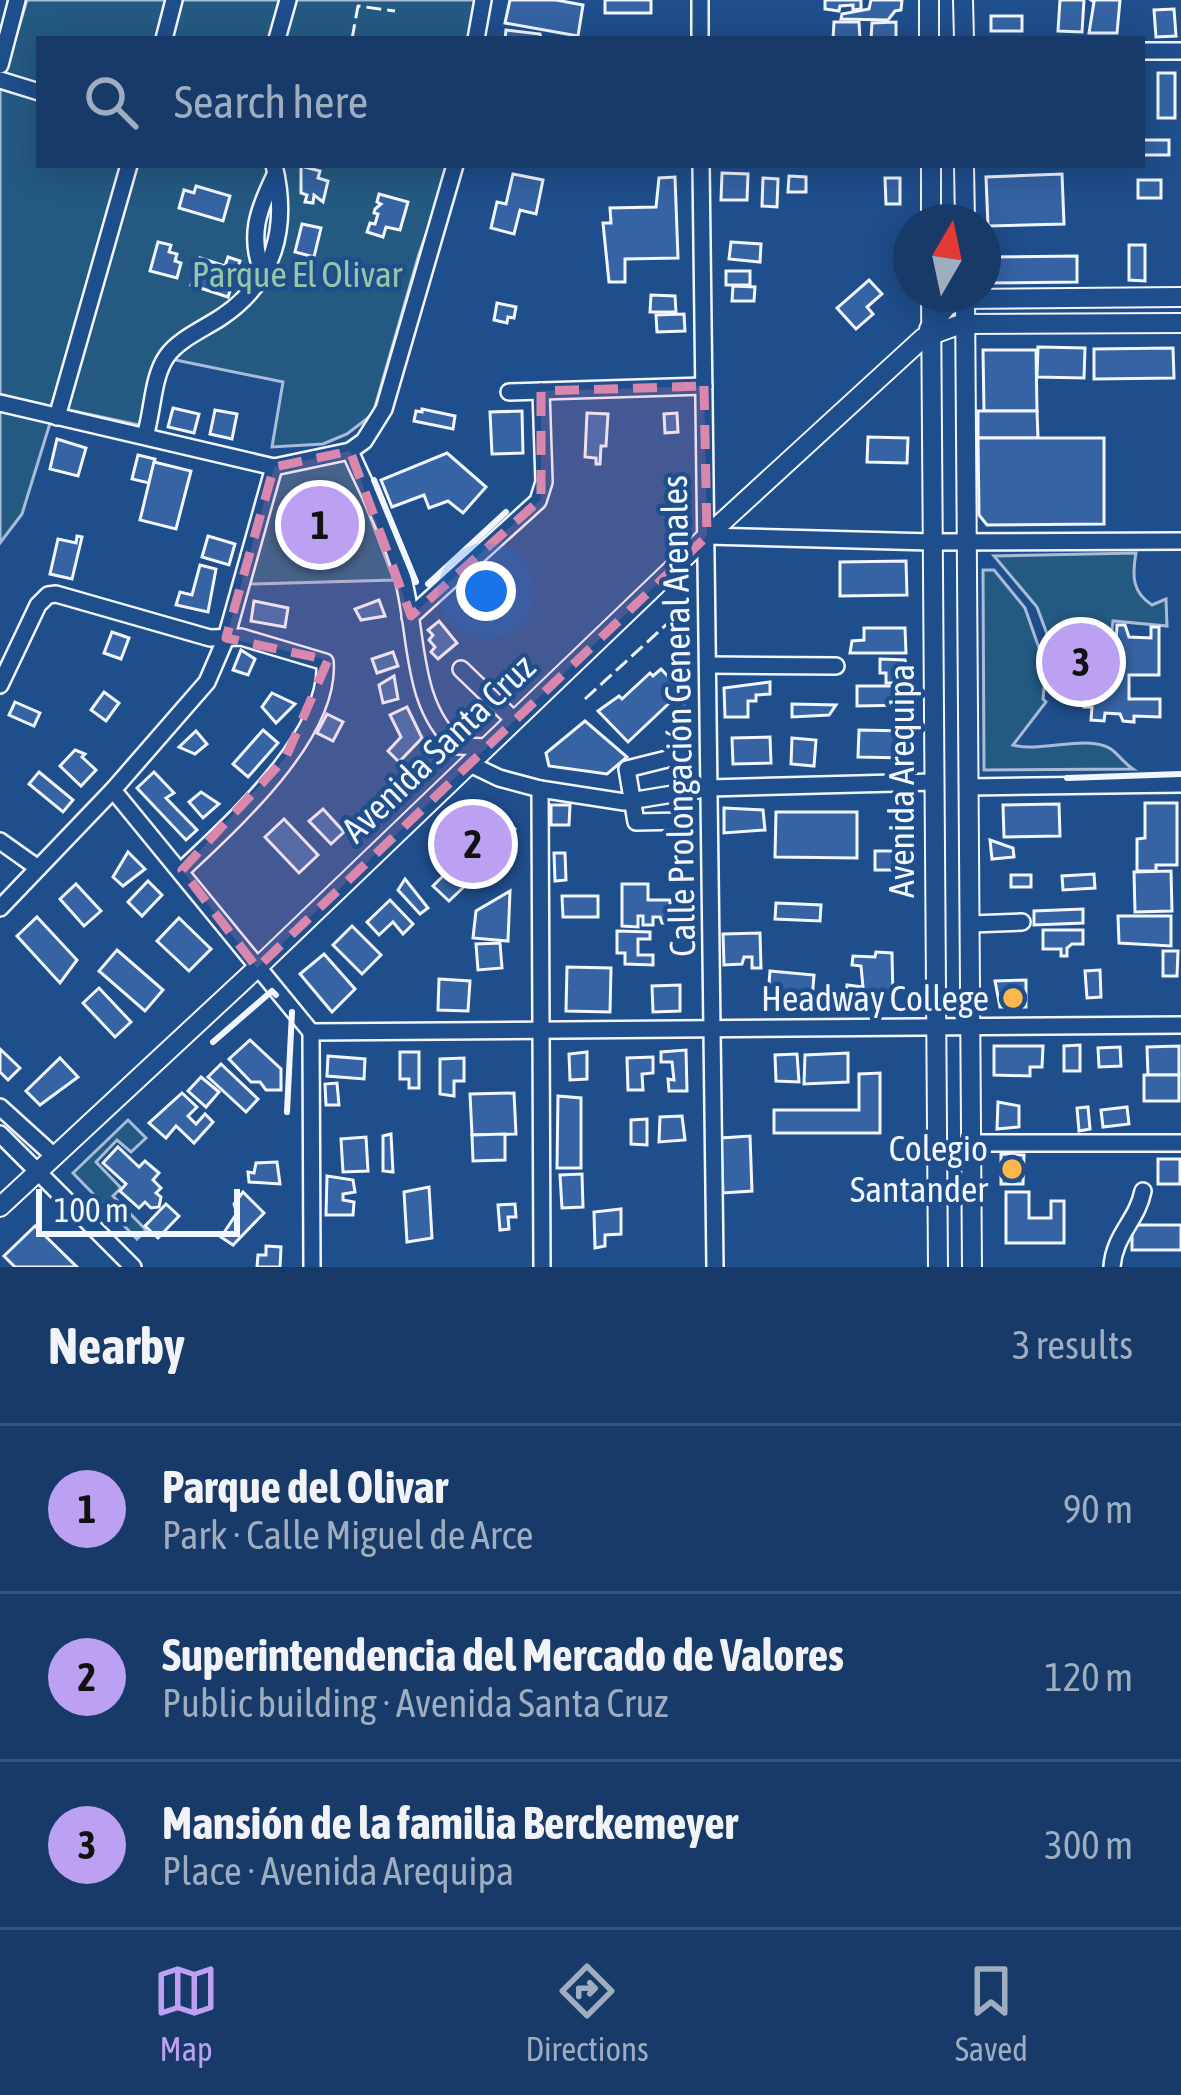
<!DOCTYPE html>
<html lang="en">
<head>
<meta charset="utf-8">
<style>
	:root { --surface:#173a69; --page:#244571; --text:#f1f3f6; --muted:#9eadc0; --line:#36547d; --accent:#bca0f2 }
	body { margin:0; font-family:"Asap Condensed",sans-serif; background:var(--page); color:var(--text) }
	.compass { position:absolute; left:893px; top:204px; width:108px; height:108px; border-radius:50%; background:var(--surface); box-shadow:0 6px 30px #0003; rotate:9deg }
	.scale { position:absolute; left:36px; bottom:30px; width:204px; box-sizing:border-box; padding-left:12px; border:6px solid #f2f6ff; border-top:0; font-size:33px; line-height:42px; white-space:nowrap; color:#f2f6ff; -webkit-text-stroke:9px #1f4e8c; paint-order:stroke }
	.you { position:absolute; left:486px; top:591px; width:42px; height:42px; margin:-30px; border:9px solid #fff; border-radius:50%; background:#1a73e8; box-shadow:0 0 0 18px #1a73e833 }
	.badge { display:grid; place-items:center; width:78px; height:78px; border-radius:50%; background:var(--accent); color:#111; font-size:39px; font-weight:700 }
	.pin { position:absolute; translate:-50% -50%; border:6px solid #fff; box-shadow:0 3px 12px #0006 }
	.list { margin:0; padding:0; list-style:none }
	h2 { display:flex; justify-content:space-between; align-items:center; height:156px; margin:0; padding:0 48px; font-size:51px }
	h2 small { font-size:39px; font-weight:400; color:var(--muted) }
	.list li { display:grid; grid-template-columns:78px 1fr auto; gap:36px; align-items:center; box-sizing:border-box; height:168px; padding:0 48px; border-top:3px solid var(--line) }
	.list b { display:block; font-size:45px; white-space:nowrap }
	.list p { margin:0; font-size:39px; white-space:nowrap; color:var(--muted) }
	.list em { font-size:39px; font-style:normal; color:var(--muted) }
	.icon { flex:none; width:66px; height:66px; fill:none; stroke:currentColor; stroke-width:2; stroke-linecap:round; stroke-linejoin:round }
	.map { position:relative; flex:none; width:1181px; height:1267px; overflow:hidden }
	.search { position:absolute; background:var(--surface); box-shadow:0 6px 30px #0003; left:36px; right:36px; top:36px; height:132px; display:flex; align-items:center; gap:30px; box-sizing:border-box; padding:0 42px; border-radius:0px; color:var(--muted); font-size:45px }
	.sheet { height:660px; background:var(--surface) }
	nav { display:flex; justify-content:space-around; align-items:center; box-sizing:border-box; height:168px; border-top:3px solid var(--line); background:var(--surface); font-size:33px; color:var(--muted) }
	nav a { display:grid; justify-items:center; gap:6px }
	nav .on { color:var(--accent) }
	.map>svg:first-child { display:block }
</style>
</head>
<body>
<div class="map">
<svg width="1181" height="1267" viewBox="0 0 1181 1267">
	<rect width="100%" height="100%" fill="#1f4e8c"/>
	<g fill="#245a82" stroke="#a8bbd7" stroke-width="3">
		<path d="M27 0H480L476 39H39V165H451L419 254 373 414 347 434 323 444 272 447 283 382 161 357 139 425 55 407 22 514 0 543V90Z"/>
		<path d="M348 459 394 580 250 584 281 469Z"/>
		<path d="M1136 553C1132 576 1132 592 1152 605L1166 599 1167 626 1113 621 1111 638 1074 640 1073 650H1053L1037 607 994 556Z"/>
		<path d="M983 570H994L1025 608 1046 668 1043 699 1046 702 1013 745C1041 753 1086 734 1111 749 1119 755 1125 764 1133 769L984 770Z"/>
		<path d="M128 1120 146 1138 131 1152 117 1140 96 1162 121 1188 113 1196 146 1230 137 1239 73 1173Z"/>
	</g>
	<g fill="#3563a3" stroke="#f2f6ff" stroke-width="3">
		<path d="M510 0H556L583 5 578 36 505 23Z"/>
		<rect x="605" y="0" width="46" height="13"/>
		<path d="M825 0H861V9L853 10V5L840 6 839 11 825 9Z"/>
		<path d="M871 0H902L901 10 895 11 888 20 841 19 842 14 869 9Z"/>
		<path d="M1060 0H1084L1082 32 1058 31Z"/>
		<path d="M1120 0 1117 33H1089L1094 2 1091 0Z"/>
		<path d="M1174 9 1176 36 1156 37 1154 10Z"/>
		<rect x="991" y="16" width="31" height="15"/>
		<path d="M834 22H859L860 39H833Z"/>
		<path d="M896 22V39H871L872 23Z"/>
		<path d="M506 30 540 34 541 39H505Z"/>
		<rect x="1158" y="73" width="17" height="45"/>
		<rect x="1142" y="140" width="27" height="15"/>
		<path d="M301 166 320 171 318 178 328 181 323 202 314 195 313 203 305 202 307 195 301 193Z"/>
		<path d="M722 173 748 174 747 200H721Z"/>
		<path d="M513 174 543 180 536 214 520 210 514 234 491 228 497 202 506 204Z"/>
		<path d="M1062 174 1064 224 988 226 986 177Z"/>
		<path d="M789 176 806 177V192H788Z"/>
		<path d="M675 177 678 258 625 259V282H609L603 223H611L610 208 656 207 659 178Z"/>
		<path d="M763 178 778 179 777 207 762 206Z"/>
		<path d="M885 178H900V204H886Z"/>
		<rect x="1138" y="180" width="23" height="18"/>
		<path d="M196 186 230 196 223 221 179 208 184 190 194 193Z"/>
		<path d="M379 194 408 202 400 230 386 227 383 237 367 232 370 223 375 224 378 214 374 213 375 209 381 204 377 202Z"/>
		<path d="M302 224 321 228 314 257 295 252Z"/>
		<path d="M158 242 171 245 169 252 177 254 175 261 181 263 177 278 150 271Z"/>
		<path d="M731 242 761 244 760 262 729 259Z"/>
		<path d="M1129 245H1145V281L1129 280Z"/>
		<path d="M1077 256V282L983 283V257Z"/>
		<path d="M228 257 240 261 228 297 191 285 200 258 225 266Z"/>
		<rect x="726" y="271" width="24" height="14"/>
		<path d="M869 280 882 294 867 307 873 314 856 329 837 308Z"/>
		<path d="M733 286 755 287 754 301H732Z"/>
		<path d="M651 295 675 296 676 312H650Z"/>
		<path d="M497 303 516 307 514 318 508 317 507 323 494 320Z"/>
		<path d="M684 314 685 331 657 332 656 315Z"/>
		<path d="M1038 347 1085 348 1084 378 1037 377Z"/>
		<path d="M1173 348 1174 378 1094 379V349Z"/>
		<path d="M983 350H1036L1037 411H984Z"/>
		<path d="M173 408 199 414 194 433 168 427Z"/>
		<path d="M422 409 455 416 453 429 414 421 416 411 422 412Z"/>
		<path d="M215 410 237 414 232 439 210 434Z"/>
		<path d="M522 411 523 453 492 454 490 412Z"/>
		<path d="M978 411H1037L1038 438H978Z"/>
		<path d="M587 413 608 414 606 446H601L600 464H596V458L585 457Z"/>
		<path d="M677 413 678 432 665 433 664 414Z"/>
		<path d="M868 437 908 438 907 463 867 462Z"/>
		<path d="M978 438H1104V524L987 525 979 515Z"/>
		<path d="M57 439 86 448 78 476 50 469Z"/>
		<path d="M447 453 486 487 463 513 448 501 429 508 424 495 392 507 381 480Z"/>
		<path d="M138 455 155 459 149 483 132 479Z"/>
		<path d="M154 462 191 471 176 529 140 520Z"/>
		<path d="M77 536 82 537 72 579 50 574 58 539 76 543Z"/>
		<path d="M208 536 235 544 229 565 202 557Z"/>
		<path d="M906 561 907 595 840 596V562Z"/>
		<path d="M200 565 216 569 208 612 176 605 180 592 192 595Z"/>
		<path d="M379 600 385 616 361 620 355 609Z"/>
		<path d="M254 601 288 608 285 627 251 621Z"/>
		<path d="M439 621 457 643 438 659 431 652 435 647 429 640 433 635 428 630Z"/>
		<path d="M1117 625H1125L1129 637 1151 638V627H1159V675H1129V699H1160V717L1134 716V722L1123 721 1120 714 1105 713 1104 721 1091 720 1092 707H1084L1086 664 1099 665 1100 642 1116 643Z"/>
		<path d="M864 628H905L906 653H850L852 641 864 640Z"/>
		<path d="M112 632 129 638 121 659 104 653Z"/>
		<path d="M241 650 255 659 248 675 233 670Z"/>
		<path d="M393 652 398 666 377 673 372 659Z"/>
		<path d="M880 659 905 660 910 683H886V673H880Z"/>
		<path d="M661 669 682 691 628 742 598 711 619 696 622 699 650 673 653 676Z"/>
		<path d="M394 676 398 699 383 703 379 685Z"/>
		<path d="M770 682V694L756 695V701H748V717H725L724 688Z"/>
		<path d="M857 686H908V705L857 706Z"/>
		<path d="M104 692 119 703 106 721 91 710Z"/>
		<path d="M272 693 295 704 276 723 262 707Z"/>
		<path d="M15 702 40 713 34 726 9 715Z"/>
		<path d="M792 704 836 705 829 715 792 717Z"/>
		<path d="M407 707 422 738 399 762 388 751 401 737 390 715Z"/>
		<path d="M327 714 343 722 333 741 317 733Z"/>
		<path d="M585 721 627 757 607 774 549 766 546 753Z"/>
		<path d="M263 730 278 743 248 777 233 764Z"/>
		<path d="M859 730 906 731 905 758 858 757Z"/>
		<path d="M196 731 207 744 195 754 179 747Z"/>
		<path d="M770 737 771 763 733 764 732 738Z"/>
		<path d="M792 738 816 740 814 766 791 764Z"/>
		<path d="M75 750 85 754 82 757 96 770 81 786 60 766Z"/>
		<path d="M39 772 73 800 63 812 29 784Z"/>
		<path d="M154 772 174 793 166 798 197 830 186 840 137 788Z"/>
		<path d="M201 792 219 804 203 818 189 802Z"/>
		<path d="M1145 803H1177V865H1156V871H1137V839L1145 838Z"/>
		<path d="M1059 804 1060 836 1004 837 1003 805Z"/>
		<path d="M551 805H570L569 825H551Z"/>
		<path d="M724 808 763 810 765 830 724 833Z"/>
		<path d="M323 809 344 832 331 844 309 821Z"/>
		<path d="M776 812H857V858L775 857Z"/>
		<path d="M500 815 515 829 494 850 489 840 471 863 455 847 485 820 496 824Z"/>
		<path d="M284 819 318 855 299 873 265 837Z"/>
		<path d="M990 840 1013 848 1014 857 992 859Z"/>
		<rect x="875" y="851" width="35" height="19"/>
		<path d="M128 852 145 869 123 886 113 877Z"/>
		<path d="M554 853H565L566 880 555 881Z"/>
		<path d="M453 866 469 882 449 901 433 886Z"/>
		<path d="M1171 871 1172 911 1135 912 1134 872Z"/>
		<path d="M1094 874 1095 888 1063 890 1062 876Z"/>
		<rect x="1011" y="875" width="20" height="12"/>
		<path d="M405 879 428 908 420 914 398 890Z"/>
		<path d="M148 881 162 895 142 916 128 902Z"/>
		<path d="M76 884 101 911 84 926 60 899Z"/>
		<path d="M622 884H648V900H670V908H676L677 923H662L660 917H653V925H643V916H638V927L622 926Z"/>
		<path d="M510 891 508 941 473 938 476 911Z"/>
		<path d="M562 896H598V917H563Z"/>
		<path d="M390 900 413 924 403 934 393 922 379 935 367 922Z"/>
		<path d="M776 903 821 905 820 921 775 919Z"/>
		<path d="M1083 909V923L1034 925V911Z"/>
		<path d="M1118 916H1171V946L1119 943Z"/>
		<path d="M37 917 77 960 60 983 17 936Z"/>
		<path d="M179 918 211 949 189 971 157 941Z"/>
		<path d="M352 926 381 955 362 974 333 945Z"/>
		<path d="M1043 930H1083V944H1072L1067 948V956H1061V949H1043Z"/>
		<path d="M617 931 650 932V939H638V955H653V965L625 964V953H617Z"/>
		<path d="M760 933 761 968H752V957H744L742 964 724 965 723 934Z"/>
		<path d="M500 943 502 968 478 970 476 944Z"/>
		<path d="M117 950 163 990 145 1011 99 971Z"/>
		<path d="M1163 951H1178L1177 976H1163Z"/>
		<path d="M876 952 892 953 893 998 846 994 847 985 863 987 861 966 852 965 853 956 875 957Z"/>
		<path d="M324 954 355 989 332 1012 300 974Z"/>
		<path d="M567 967 611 968 610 1012 566 1011Z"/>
		<path d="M1100 970 1101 997 1087 998 1085 971Z"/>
		<path d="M770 971 814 975 812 1001 768 997Z"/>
		<path d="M439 979 470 981 468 1011 438 1010Z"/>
		<path d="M1026 980V1007H1000L995 981Z"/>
		<path d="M680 985V1011L653 1012 652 986Z"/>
		<path d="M99 988 131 1022 115 1037 83 1003Z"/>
		<path d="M250 1040 281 1069V1090H266L260 1082H251L229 1059Z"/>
		<path d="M1080 1045V1071H1064V1046Z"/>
		<path d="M994 1046H1043L1042 1067H1030V1076L994 1075Z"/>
		<path d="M1179 1046V1075H1148L1147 1047Z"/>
		<path d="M1120 1047 1121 1066 1099 1067 1098 1048Z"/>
		<path d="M0 1049 20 1068 8 1080 0 1072Z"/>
		<path d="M686 1050 687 1091H669L668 1079 674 1080 672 1062H661V1052Z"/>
		<path d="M400 1052H419V1088H409V1079H400Z"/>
		<path d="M587 1052V1079L570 1080 569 1054Z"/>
		<path d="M848 1053V1082L804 1084 805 1055Z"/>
		<path d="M797 1054 799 1082 776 1081 775 1055Z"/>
		<path d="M328 1056 365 1059 364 1079 327 1076Z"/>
		<path d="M653 1057V1073L642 1074 643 1090H628L627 1058Z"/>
		<path d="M60 1058 78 1077 40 1105 26 1091Z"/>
		<path d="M464 1058V1081H454V1096L440 1094V1059Z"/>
		<path d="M221 1064 258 1099 246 1112 208 1077Z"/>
		<path d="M880 1073V1133H774V1110H859V1074Z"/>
		<rect x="1144" y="1075" width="35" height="26"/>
		<path d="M201 1077 219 1092 206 1107 188 1091Z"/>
		<path d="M337 1083 339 1105H326L325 1084Z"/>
		<path d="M182 1093 197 1107 188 1116 196 1124 205 1114 213 1122 194 1143 176 1126 166 1138 149 1123Z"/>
		<path d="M514 1093 516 1134 472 1135 470 1094Z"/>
		<path d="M558 1096 581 1098V1168H557Z"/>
		<path d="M998 1102 1019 1106V1127L997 1129Z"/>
		<path d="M1088 1107 1090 1129 1079 1131 1077 1108Z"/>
		<path d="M1127 1107 1129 1124 1103 1127 1101 1110Z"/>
		<path d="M682 1116 685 1140 659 1142 660 1117Z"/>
		<path d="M647 1119V1145L631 1144V1120Z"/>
		<path d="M391 1134 393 1172 383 1171V1136Z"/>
		<path d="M505 1134V1160L473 1161 472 1135Z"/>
		<path d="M750 1136 752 1191 723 1193 721 1138Z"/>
		<path d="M366 1137 368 1171 343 1172 341 1139Z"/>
		<path d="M118 1147 139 1167 145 1161 159 1173 153 1180 161 1188 156 1193 161 1197 159 1207 151 1208 145 1202 139 1208 120 1191 126 1184 103 1163Z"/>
		<path d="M1001 1154 1024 1155 1023 1184H1001Z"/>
		<rect x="1158" y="1159" width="22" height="25"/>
		<path d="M277 1162 280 1184 249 1182 248 1172 254 1173 256 1163Z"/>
		<path d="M582 1174 583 1207 562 1208 560 1175Z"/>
		<path d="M327 1176 353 1180 355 1192 343 1194V1200L354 1202 353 1215H326Z"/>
		<path d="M429 1187 432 1238 407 1242 404 1192Z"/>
		<path d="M243 1192 264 1213 233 1245 221 1237 237 1213 234 1204Z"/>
		<path d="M1006 1192H1029V1218H1051V1201H1064V1243H1006Z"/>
		<path d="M166 1204 179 1216 158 1238 145 1226Z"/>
		<path d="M515 1204 516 1217H508L509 1229 500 1230 498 1205Z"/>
		<path d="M621 1209V1234L605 1235V1246L595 1248 594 1212Z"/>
		<rect x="1132" y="1225" width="49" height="25"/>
		<path d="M35 1226 77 1267H15L4 1256Z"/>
		<path d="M266 1246 281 1247 280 1267H257L258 1255H266Z"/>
	</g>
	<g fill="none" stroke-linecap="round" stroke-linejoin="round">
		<g stroke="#f2f6ff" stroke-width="20">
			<g id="minor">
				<path d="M700 0V39"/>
				<path d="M164 39 174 0"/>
				<path d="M277 39 288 0"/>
				<path d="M476 39 483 0"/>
				<path d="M1142 51H1181"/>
				<path d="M0 65 17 0"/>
				<path d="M0 80 39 92"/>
				<path d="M701 165 715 1267"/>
				<path d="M263 274C248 236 258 210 275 175"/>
				<path d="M509 392 704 386"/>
				<path d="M0 403 274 467 350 451 364 441 384 409 455 165"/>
				<path d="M57 417 129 165"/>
				<path d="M145 436C153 412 152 377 167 356 178 340 203 329 220 318 275 282 289 227 274 165"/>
				<path d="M350 451C367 490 389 530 401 571 419 628 408 704 458 746L488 747"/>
				<path d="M707 536 931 542 1181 541"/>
				<path d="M410 617 538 501 544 482 541 391"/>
				<path d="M709 665 836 666"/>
				<path d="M461 669 515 721"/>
				<path d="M0 685 38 605 48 595 56 594 210 638 241 637 325 662C330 736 231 823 182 870"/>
				<path d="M671 758 627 769 636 822 684 821"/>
				<path d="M470 764 499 778 540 789 624 802 709 788 933 782"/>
				<path d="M969 787 1181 784"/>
				<path d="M540 789 542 1267"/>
				<path d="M113 790 311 1032"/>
				<path d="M0 841 38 868"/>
				<path d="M0 908 113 790 207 682 226 638 274 467"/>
				<path d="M971 924 1022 922"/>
				<path d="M311 1032 1181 1025"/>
				<path d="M311 1032 312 1267"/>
				<path d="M0 1107 54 1156"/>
				<path d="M0 1134 133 1267"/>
				<path d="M972 1143H1181"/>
				<path d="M1112 1267C1114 1235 1137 1221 1143 1191"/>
			</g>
		</g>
		<g stroke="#f2f6ff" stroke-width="22">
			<g id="major">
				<path d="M929 0V39"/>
				<path d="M963 0 964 39"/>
				<path d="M931 165V222"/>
				<path d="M964 165 965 222"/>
				<path d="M931 294 938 1267"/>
				<path d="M965 294 972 1267"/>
				<path d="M929 329 947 306 962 299 1181 297"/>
				<path d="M0 1207 257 968 707 536 923 338 961 324 1181 323"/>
			</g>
		</g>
		<use href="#minor" stroke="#1f4e8c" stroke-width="15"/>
		<use href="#major" stroke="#1f4e8c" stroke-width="18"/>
		<g stroke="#f2f6ff" stroke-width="3" stroke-dasharray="15 6" stroke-linecap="butt">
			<path d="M352 39 358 6 395 11"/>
			<path d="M585 699 679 613"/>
			<path d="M684 769V697"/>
		</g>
		<g stroke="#f2f6ff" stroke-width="6">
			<path d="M374 480 416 582"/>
			<path d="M428 584 506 512"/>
			<path d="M1067 778 1181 774"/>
			<path d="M213 1042 272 991 276 995"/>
			<path d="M287 1112 292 1012"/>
		</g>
	</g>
	<path fill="#da87ad" fill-opacity="0.2" stroke="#da87ad" stroke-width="9" stroke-dasharray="24 15" stroke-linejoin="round" d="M704 386 707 536 257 968 182 870 286 757 328 660 226 638 274 467 350 451 411 616 541 499V391Z"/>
	<g fill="#ffb74d" stroke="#1f4e8c" stroke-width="4.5">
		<circle cx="1013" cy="998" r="12"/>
		<circle cx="1012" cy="1169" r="12"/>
	</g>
	<g text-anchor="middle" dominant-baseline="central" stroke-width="9" stroke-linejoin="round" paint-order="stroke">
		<g font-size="36" fill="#97c8a6" stroke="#1f4e8c">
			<text x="297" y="274">Parque El Olivar</text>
		</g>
		<g font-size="36" fill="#f2f6ff" stroke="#1f4e8c">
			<text transform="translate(678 716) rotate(-91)">Calle Prolongación General Arenales</text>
			<text transform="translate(438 748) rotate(-44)">Avenida Santa Cruz</text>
			<text transform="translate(901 781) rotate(-90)">Avenida Arequipa</text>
		</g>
		<g font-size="36" fill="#f2f6ff" stroke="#1f4e8c" text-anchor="end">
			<text x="989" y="998">Headway College</text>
			<text x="988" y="1148">Colegio<tspan x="988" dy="41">Santander</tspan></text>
		</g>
	</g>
</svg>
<svg class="compass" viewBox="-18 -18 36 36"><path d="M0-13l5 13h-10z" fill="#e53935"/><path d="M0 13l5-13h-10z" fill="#9eadc0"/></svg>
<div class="scale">100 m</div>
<div class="you"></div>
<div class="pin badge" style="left:320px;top:525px">1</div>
<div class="pin badge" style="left:473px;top:844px">2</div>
<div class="pin badge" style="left:1081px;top:662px">3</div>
<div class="search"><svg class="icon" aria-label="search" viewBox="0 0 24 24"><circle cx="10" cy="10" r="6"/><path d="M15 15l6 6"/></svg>Search here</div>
</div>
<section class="sheet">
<h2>Nearby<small>3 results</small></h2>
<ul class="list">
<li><span class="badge">1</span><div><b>Parque del Olivar</b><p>Park · Calle Miguel de Arce</p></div><em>90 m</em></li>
<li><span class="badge">2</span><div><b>Superintendencia del Mercado de Valores</b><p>Public building · Avenida Santa Cruz</p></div><em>120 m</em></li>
<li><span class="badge">3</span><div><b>Mansión de la familia Berckemeyer</b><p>Place · Avenida Arequipa</p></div><em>300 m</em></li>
</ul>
</section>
<nav>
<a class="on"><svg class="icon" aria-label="map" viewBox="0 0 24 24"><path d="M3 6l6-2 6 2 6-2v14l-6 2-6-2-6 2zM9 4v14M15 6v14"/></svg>Map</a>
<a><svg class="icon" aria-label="directions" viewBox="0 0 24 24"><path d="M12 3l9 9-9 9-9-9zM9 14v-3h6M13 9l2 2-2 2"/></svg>Directions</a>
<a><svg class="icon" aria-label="saved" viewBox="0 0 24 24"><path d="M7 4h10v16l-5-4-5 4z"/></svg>Saved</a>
</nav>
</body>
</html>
